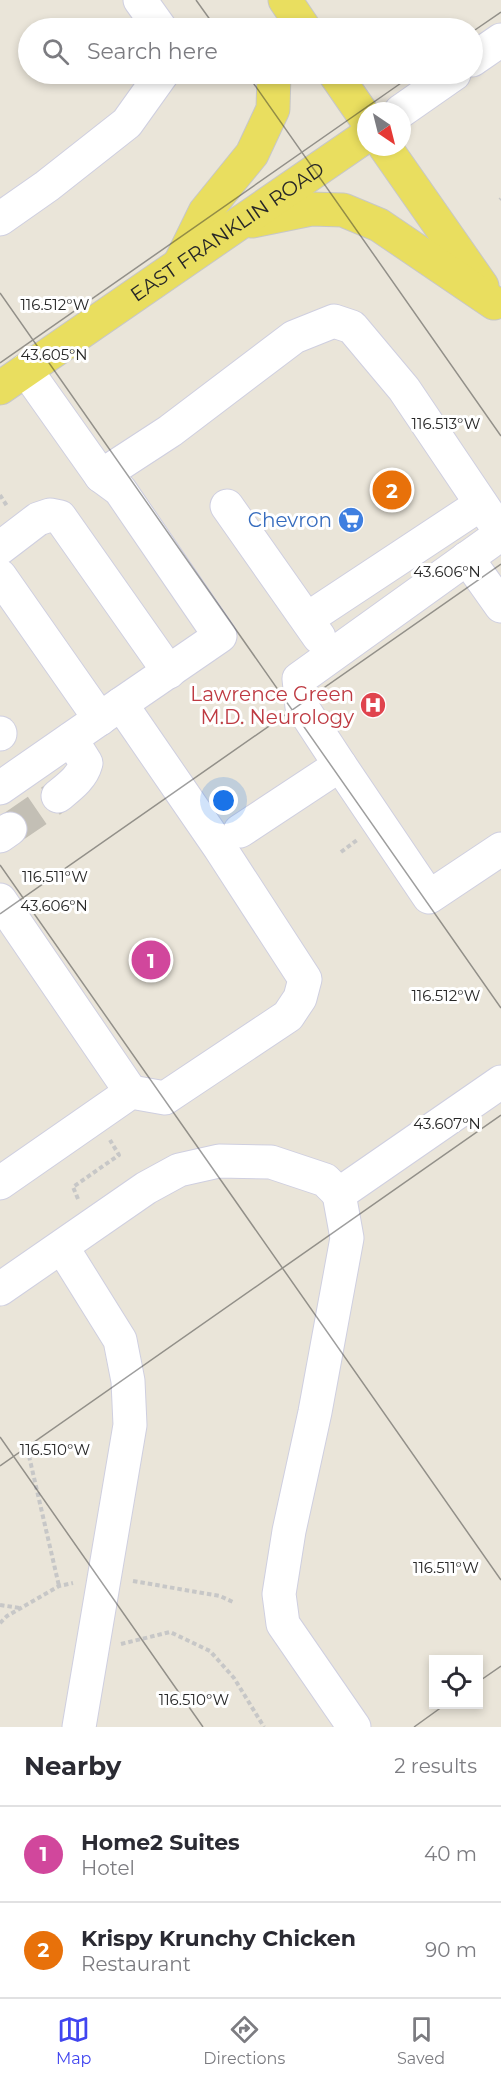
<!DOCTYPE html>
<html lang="en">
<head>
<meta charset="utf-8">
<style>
	:root { --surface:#fff; --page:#f7f7f7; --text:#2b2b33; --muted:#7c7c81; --line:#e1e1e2; --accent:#4045f0 }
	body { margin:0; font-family:Montserrat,sans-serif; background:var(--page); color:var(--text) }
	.controls { position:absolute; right:18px; bottom:18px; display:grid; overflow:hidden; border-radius:0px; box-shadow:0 3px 9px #0003 }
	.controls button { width:54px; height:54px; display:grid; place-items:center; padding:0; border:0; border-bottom:2px solid var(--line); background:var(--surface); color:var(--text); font:30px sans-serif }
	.compass { position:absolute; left:357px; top:102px; width:54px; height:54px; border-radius:50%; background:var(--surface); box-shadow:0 3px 9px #0003; rotate:145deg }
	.you { position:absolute; left:224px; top:801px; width:21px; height:21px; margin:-15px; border:4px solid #fff; border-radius:50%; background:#1a73e8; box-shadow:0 0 0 9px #1a73e833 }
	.badge { display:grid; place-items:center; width:39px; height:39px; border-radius:50%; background:var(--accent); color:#fff; font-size:20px; font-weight:700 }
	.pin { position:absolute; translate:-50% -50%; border:3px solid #fff; box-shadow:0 2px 6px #0006 }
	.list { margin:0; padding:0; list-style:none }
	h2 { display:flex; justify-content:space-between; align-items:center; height:78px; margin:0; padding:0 24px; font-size:26px }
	h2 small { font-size:20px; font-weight:400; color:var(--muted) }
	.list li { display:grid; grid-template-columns:39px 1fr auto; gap:18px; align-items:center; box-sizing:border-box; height:96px; padding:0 24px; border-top:2px solid var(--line) }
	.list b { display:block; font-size:22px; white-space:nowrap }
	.list p { margin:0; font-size:20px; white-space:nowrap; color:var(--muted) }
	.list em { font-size:20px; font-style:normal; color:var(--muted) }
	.icon { flex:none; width:33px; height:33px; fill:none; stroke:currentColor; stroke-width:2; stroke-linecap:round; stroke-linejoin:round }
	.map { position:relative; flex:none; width:501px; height:1727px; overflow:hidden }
	.search { position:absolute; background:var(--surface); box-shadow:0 3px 9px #0003; left:18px; right:18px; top:18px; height:66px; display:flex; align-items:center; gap:15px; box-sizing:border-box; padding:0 21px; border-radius:33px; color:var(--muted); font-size:22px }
	.sheet { height:270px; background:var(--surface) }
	nav { display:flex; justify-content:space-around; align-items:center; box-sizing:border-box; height:84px; border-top:2px solid var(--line); background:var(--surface); font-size:16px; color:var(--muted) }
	nav a { display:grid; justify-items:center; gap:3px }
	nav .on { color:var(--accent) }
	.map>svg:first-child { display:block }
</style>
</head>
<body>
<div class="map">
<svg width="501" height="1727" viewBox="0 0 501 1727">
	<rect width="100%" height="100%" fill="#eae5d9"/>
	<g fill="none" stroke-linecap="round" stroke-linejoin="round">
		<path stroke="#c3bfb5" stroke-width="33" stroke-dasharray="33 16" stroke-linecap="butt" d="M10 829 58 796"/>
		<g stroke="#cfcfe0" stroke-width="35">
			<g id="minor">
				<path d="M140 0 160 28"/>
				<path d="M472 60 501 40"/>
				<path d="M401 111 454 74"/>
				<path d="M0 219 47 186 127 123 162 74"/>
				<path d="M26 370 101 476 170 431 294 337 334 321 352 327 404 389 501 533"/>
				<path d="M101 476 120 490 220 636 121 704"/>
				<path d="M227 506 319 637"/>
				<path d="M0 548 38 519 50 515 60 517 169 672"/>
				<path d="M467 558 501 606"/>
				<path d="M0 576 100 719"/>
				<path d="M307 619 481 504"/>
				<path d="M0 733V734"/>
				<path d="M340 765 429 897 501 849"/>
				<path d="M0 788 121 704 220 848 305 979 300 998 288 1016 165 1098 131 1092 0 1183"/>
				<path d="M58 796C69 787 82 778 86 763L71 739"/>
				<path d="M240 831 340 765 302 707 299 679 501 534"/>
				<path d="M0 836 10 829"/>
				<path d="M0 900 131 1092"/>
				<path d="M62 1247 120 1340 128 1381 130 1425 79 1727"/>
				<path d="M0 1289 146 1188 179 1170 219 1161 271 1162 325 1180 339 1194"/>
				<path d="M354 1727 283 1624 279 1594 289 1531 315 1412 347 1238 339 1194 501 1082"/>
			</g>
		</g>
		<g stroke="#c7c7c7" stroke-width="35">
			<g id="major">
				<path d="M285 0 304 28"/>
				<path d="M335 74 366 119"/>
				<path d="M385 147 482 286"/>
				<path d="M252 221 311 209 343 210 379 225 494 303"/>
				<path d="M181 261 205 212 252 154 273 109 274 74"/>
				<path id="s1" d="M0 388 366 136"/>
			</g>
		</g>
		<g stroke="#c7c7c7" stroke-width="4" stroke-dasharray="4.5 3" stroke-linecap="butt">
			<path d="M500 200 501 199"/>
			<path d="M0 495 7 506"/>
			<path d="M341 852 357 840"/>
			<path d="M78 1199 73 1187 119 1155 110 1140"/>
			<path d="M29 1456 59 1586"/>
			<path d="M133 1581 220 1596 235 1603"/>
			<path d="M0 1605 20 1608"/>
			<path d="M0 1623 7 1616 59 1586 73 1583"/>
			<path d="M121 1644 170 1632 210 1651 234 1678 264 1727"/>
		</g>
		<use href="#minor" stroke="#fff" stroke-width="33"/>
		<use href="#major" stroke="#e9de5f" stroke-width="33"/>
	</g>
	<path fill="none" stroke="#272727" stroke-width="1.5" stroke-opacity="0.45" d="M196 0 216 28M472 32 501 12M247 74 501 436M0 293 501 1008M0 363 414 74M0 865 501 1580M0 914 501 564M0 1437 203 1727M0 1466 501 1115M478 1682 501 1666M414 1727 446 1704"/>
	<defs>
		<g id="supermarket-disc" transform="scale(1.35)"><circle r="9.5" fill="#3f7fe0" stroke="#fff"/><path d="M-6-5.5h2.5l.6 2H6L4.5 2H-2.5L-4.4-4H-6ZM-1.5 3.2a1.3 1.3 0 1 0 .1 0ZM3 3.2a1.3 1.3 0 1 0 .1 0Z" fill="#fff"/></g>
		<g id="hospital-disc" transform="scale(1.35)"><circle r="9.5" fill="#e0444e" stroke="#fff"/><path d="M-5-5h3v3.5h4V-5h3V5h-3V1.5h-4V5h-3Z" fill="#fff"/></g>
	</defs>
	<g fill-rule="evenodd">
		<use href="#supermarket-disc" x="351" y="520"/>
		<use href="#hospital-disc" x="373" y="705"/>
	</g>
	<g text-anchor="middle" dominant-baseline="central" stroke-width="6" stroke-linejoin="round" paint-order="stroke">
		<g font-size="20" fill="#272727" stroke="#fff">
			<text stroke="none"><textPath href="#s1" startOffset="276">EAST FRANKLIN ROAD</textPath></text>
		</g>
		<g font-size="20" fill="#366cbe" stroke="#fff" text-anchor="end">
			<text x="332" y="520">Chevron</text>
		</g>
		<g font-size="20" fill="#be3a42" stroke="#fff" text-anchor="end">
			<text x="354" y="694">Lawrence Green<tspan x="354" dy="23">M.D. Neurology</tspan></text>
		</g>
	</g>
	<g font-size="15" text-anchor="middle" fill="#272727" stroke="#fff" stroke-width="6" stroke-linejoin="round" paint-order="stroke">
		<text x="55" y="310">116.512°W</text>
		<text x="54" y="360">43.605°N</text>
		<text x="446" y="429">116.513°W</text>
		<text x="447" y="577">43.606°N</text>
		<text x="55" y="882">116.511°W</text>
		<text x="54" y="911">43.606°N</text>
		<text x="446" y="1001">116.512°W</text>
		<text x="447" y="1129">43.607°N</text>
		<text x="55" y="1455">116.510°W</text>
		<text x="446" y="1573">116.511°W</text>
		<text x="194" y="1705">116.510°W</text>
	</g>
</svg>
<div class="controls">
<button><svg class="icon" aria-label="locate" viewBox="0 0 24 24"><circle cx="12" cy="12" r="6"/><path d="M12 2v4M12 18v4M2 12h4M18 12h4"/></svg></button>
</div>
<svg class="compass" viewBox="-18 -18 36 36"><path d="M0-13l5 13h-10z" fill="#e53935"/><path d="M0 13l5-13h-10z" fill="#7c7c81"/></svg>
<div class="you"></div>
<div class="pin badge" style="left:151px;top:960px;background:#d1479c">1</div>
<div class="pin badge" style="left:392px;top:490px;background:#e8710a">2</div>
<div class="search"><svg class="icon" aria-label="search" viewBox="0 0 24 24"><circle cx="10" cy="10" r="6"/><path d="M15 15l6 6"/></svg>Search here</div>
</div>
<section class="sheet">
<h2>Nearby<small>2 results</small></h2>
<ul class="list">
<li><span class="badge" style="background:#d1479c">1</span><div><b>Home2 Suites</b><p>Hotel</p></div><em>40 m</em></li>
<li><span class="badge" style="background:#e8710a">2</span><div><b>Krispy Krunchy Chicken</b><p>Restaurant</p></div><em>90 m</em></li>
</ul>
</section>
<nav>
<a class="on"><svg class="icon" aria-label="map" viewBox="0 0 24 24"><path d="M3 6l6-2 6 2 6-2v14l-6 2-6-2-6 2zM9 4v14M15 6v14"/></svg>Map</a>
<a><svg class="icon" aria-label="directions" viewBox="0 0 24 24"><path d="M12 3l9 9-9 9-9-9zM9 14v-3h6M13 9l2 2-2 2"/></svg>Directions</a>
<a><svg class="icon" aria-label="saved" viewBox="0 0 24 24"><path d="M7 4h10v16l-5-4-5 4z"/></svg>Saved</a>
</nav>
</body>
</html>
